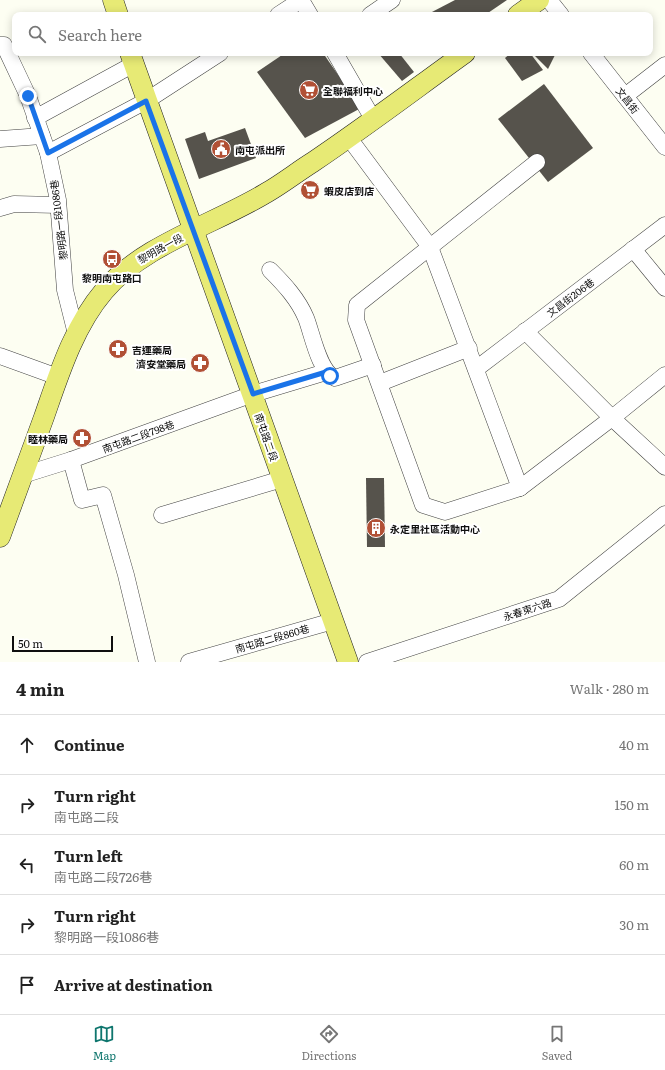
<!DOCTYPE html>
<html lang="en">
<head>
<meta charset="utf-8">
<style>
	:root { --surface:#fff; --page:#f2f2f2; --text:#222; --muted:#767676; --line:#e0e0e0; --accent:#0f766e }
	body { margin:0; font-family:Literata,"Noto Sans TC",serif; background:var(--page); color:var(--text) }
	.scale { position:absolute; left:12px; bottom:10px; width:101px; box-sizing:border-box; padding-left:4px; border:2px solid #0f0f0f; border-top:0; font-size:11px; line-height:14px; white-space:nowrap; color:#0f0f0f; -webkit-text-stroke:3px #fff; paint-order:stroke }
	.stop { position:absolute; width:12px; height:12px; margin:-9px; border:3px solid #1a73e8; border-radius:50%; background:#fff }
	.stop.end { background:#1a73e8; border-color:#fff; box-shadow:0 1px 4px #0008 }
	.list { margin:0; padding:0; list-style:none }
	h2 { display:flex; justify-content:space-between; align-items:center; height:52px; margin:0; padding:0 16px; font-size:17px }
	h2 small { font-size:13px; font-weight:400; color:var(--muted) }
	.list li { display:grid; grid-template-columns:26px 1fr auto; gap:12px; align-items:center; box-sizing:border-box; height:60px; padding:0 16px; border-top:1px solid var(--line) }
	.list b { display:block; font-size:15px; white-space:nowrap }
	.list p { margin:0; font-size:13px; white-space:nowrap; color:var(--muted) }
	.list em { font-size:13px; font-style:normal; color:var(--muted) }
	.icon { flex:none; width:22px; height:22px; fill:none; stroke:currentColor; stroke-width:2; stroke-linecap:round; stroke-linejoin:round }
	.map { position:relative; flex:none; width:665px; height:662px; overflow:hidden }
	.search { position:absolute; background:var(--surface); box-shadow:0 2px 10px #0003; left:12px; right:12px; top:12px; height:44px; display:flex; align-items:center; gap:10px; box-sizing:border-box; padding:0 14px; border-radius:8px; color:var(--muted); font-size:15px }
	.sheet { height:352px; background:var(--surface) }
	nav { display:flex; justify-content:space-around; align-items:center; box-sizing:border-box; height:56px; border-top:1px solid var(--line); background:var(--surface); font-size:11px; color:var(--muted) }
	nav a { display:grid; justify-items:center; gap:2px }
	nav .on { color:var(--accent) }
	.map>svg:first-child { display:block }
</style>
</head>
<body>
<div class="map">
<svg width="665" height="662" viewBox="0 0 665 662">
	<rect width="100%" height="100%" fill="#fdfef2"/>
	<g fill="#56534c">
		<path d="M455 0H507L485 15H432L430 13Z"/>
		<path d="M285 53H323L361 108 305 138 257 72Z"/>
		<path d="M378 53H399L414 72 402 81Z"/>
		<path d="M511 53H530L543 70 522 81 505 58Z"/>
		<path d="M532 53H556L548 69Z"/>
		<path d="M544 84 593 148 548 182 498 119Z"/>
		<path d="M245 128 256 158 199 179 185 139 205 132 208 141Z"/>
		<path d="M366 478H384L385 547H367Z"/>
	</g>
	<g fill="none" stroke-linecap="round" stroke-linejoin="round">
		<g stroke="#424242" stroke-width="17">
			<g id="minor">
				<path d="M301 0 310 15"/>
				<path d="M549 0 561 15"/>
				<path d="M278 15 301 0"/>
				<path d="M370 15 392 0"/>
				<path d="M0 45H4L28 96 48 153 58 200 65 290 76 334"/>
				<path d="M335 53 373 119"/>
				<path d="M591 53 665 147"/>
				<path d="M625 96 665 65"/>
				<path d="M35 118 134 64"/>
				<path d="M349 138 430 247 520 488"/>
				<path d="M0 139 42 136"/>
				<path d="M48 153 146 101 220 53"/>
				<path d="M537 162 357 305 356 320 423 505 445 512 520 488 612 418 665 375"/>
				<path d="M0 208 14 204 58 205"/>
				<path d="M633 249 665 288"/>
				<path d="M270 270C284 284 298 299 306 318 312 333 319 372 335 378L373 365"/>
				<path d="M525 331 612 418 665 467"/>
				<path d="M0 356 58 377"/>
				<path d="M476 369 665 225"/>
				<path d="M380 383 469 348"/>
				<path d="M71 460 82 500 103 495 126 575 147 662"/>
				<path d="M23 475 71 460 253 394 326 372"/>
				<path d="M162 515 282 479"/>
				<path d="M189 662 333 621"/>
				<path d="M367 662 559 599 665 514"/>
			</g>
		</g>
		<g stroke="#202020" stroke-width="21">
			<g id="major">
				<path d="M113 0 118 15"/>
				<path d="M518 15 539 0"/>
				<path d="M130 53 348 662"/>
				<path d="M0 537C15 497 29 457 44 417 59 374 74 326 104 291 142 245 215 224 266 193 282 184 297 172 313 162 365 127 415 89 465 53"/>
			</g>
		</g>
		<use href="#minor" stroke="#fff" stroke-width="16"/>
		<use href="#major" stroke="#e7ea75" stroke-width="20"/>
	</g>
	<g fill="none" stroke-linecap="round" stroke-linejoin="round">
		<path stroke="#1a73e8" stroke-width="5" d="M28 96 48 153 146 101 253 394 326 372 330 376"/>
	</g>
	<defs>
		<g id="supermarket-disc" transform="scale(1)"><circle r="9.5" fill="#b15035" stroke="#fff"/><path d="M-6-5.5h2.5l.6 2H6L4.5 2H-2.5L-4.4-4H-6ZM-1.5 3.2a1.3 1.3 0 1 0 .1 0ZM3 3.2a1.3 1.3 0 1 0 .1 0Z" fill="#fff"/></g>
		<g id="civic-disc" transform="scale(1)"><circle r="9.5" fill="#b15035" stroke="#fff"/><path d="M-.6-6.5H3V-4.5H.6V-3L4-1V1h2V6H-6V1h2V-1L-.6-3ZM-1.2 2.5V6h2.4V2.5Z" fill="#fff"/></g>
		<g id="bus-disc" transform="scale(1)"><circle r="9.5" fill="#b15035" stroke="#fff"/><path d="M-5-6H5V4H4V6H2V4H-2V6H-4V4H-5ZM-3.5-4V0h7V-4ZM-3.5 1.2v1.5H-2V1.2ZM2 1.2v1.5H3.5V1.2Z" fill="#fff"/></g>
		<g id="pharmacy-disc" transform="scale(1)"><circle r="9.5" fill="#b15035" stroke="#fff"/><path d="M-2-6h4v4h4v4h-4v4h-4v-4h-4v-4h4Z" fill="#fff"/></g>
		<g id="building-disc" transform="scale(1)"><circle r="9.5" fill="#b15035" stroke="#fff"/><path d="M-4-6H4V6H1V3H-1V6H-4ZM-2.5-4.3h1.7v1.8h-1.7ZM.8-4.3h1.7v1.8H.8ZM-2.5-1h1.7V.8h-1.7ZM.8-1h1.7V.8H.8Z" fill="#fff"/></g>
	</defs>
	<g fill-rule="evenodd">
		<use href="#supermarket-disc" x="309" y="90"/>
		<use href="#civic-disc" x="221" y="149"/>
		<use href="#supermarket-disc" x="310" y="190"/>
		<use href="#bus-disc" x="112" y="259"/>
		<use href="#pharmacy-disc" x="118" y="349"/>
		<use href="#pharmacy-disc" x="200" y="363"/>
		<use href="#pharmacy-disc" x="82" y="438"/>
		<use href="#building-disc" x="376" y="528"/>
	</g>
	<g text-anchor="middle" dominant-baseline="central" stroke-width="4" stroke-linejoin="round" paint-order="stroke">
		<g font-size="10" font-weight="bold" fill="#0f0f0f" stroke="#fff" text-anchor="start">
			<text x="323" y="90">全聯福利中心</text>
			<text x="235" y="149">南屯派出所</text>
			<text x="324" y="190">蝦皮店到店</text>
			<text x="112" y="277" text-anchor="middle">黎明南屯路口</text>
			<text x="132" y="349">吉運藥局</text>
			<text x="186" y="363" text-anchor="end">濟安堂藥局</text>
			<text x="68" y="438" text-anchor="end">睦林藥局</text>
			<text x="390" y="528">永定里社區活動中心</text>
		</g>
		<g font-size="10" fill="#0f0f0f" stroke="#fff">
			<text transform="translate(628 100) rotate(52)">文昌街</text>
			<text transform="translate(58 220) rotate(-97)">黎明路一段1086巷</text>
			<text transform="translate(160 248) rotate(-29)">黎明路一段</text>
			<text transform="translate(570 297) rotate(-37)">文昌街206巷</text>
			<text transform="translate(138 436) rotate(-20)">南屯路二段798巷</text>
			<text transform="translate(267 437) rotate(71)">南屯路二段</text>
			<text transform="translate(527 609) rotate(-18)">永春東六路</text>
			<text transform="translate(272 638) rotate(-16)">南屯路二段860巷</text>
		</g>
	</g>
</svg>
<div class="scale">50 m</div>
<div class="stop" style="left:330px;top:376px"></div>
<div class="stop end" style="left:28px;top:96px"></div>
<div class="search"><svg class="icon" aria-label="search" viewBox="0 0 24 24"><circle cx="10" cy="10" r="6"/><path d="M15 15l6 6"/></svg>Search here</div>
</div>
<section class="sheet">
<h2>4 min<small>Walk · 280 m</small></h2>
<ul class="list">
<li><svg class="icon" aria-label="ahead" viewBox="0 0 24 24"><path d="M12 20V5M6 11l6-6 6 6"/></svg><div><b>Continue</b></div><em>40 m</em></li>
<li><svg class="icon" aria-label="right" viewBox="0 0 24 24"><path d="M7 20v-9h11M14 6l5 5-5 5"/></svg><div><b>Turn right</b><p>南屯路二段</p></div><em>150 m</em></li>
<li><svg class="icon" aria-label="left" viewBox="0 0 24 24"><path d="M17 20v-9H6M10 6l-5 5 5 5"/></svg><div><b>Turn left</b><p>南屯路二段726巷</p></div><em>60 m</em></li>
<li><svg class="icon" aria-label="right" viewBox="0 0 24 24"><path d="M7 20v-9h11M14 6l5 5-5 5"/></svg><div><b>Turn right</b><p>黎明路一段1086巷</p></div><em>30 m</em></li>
<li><svg class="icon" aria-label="arrive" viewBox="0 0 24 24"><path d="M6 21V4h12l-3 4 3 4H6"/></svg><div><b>Arrive at destination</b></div></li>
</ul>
</section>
<nav>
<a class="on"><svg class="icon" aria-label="map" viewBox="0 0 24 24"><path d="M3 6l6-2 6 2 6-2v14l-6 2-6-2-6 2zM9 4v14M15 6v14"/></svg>Map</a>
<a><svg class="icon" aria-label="directions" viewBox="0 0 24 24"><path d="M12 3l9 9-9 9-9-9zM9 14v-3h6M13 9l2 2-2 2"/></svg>Directions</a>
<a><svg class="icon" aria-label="saved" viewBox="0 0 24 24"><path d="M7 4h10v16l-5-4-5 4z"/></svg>Saved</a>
</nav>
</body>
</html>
